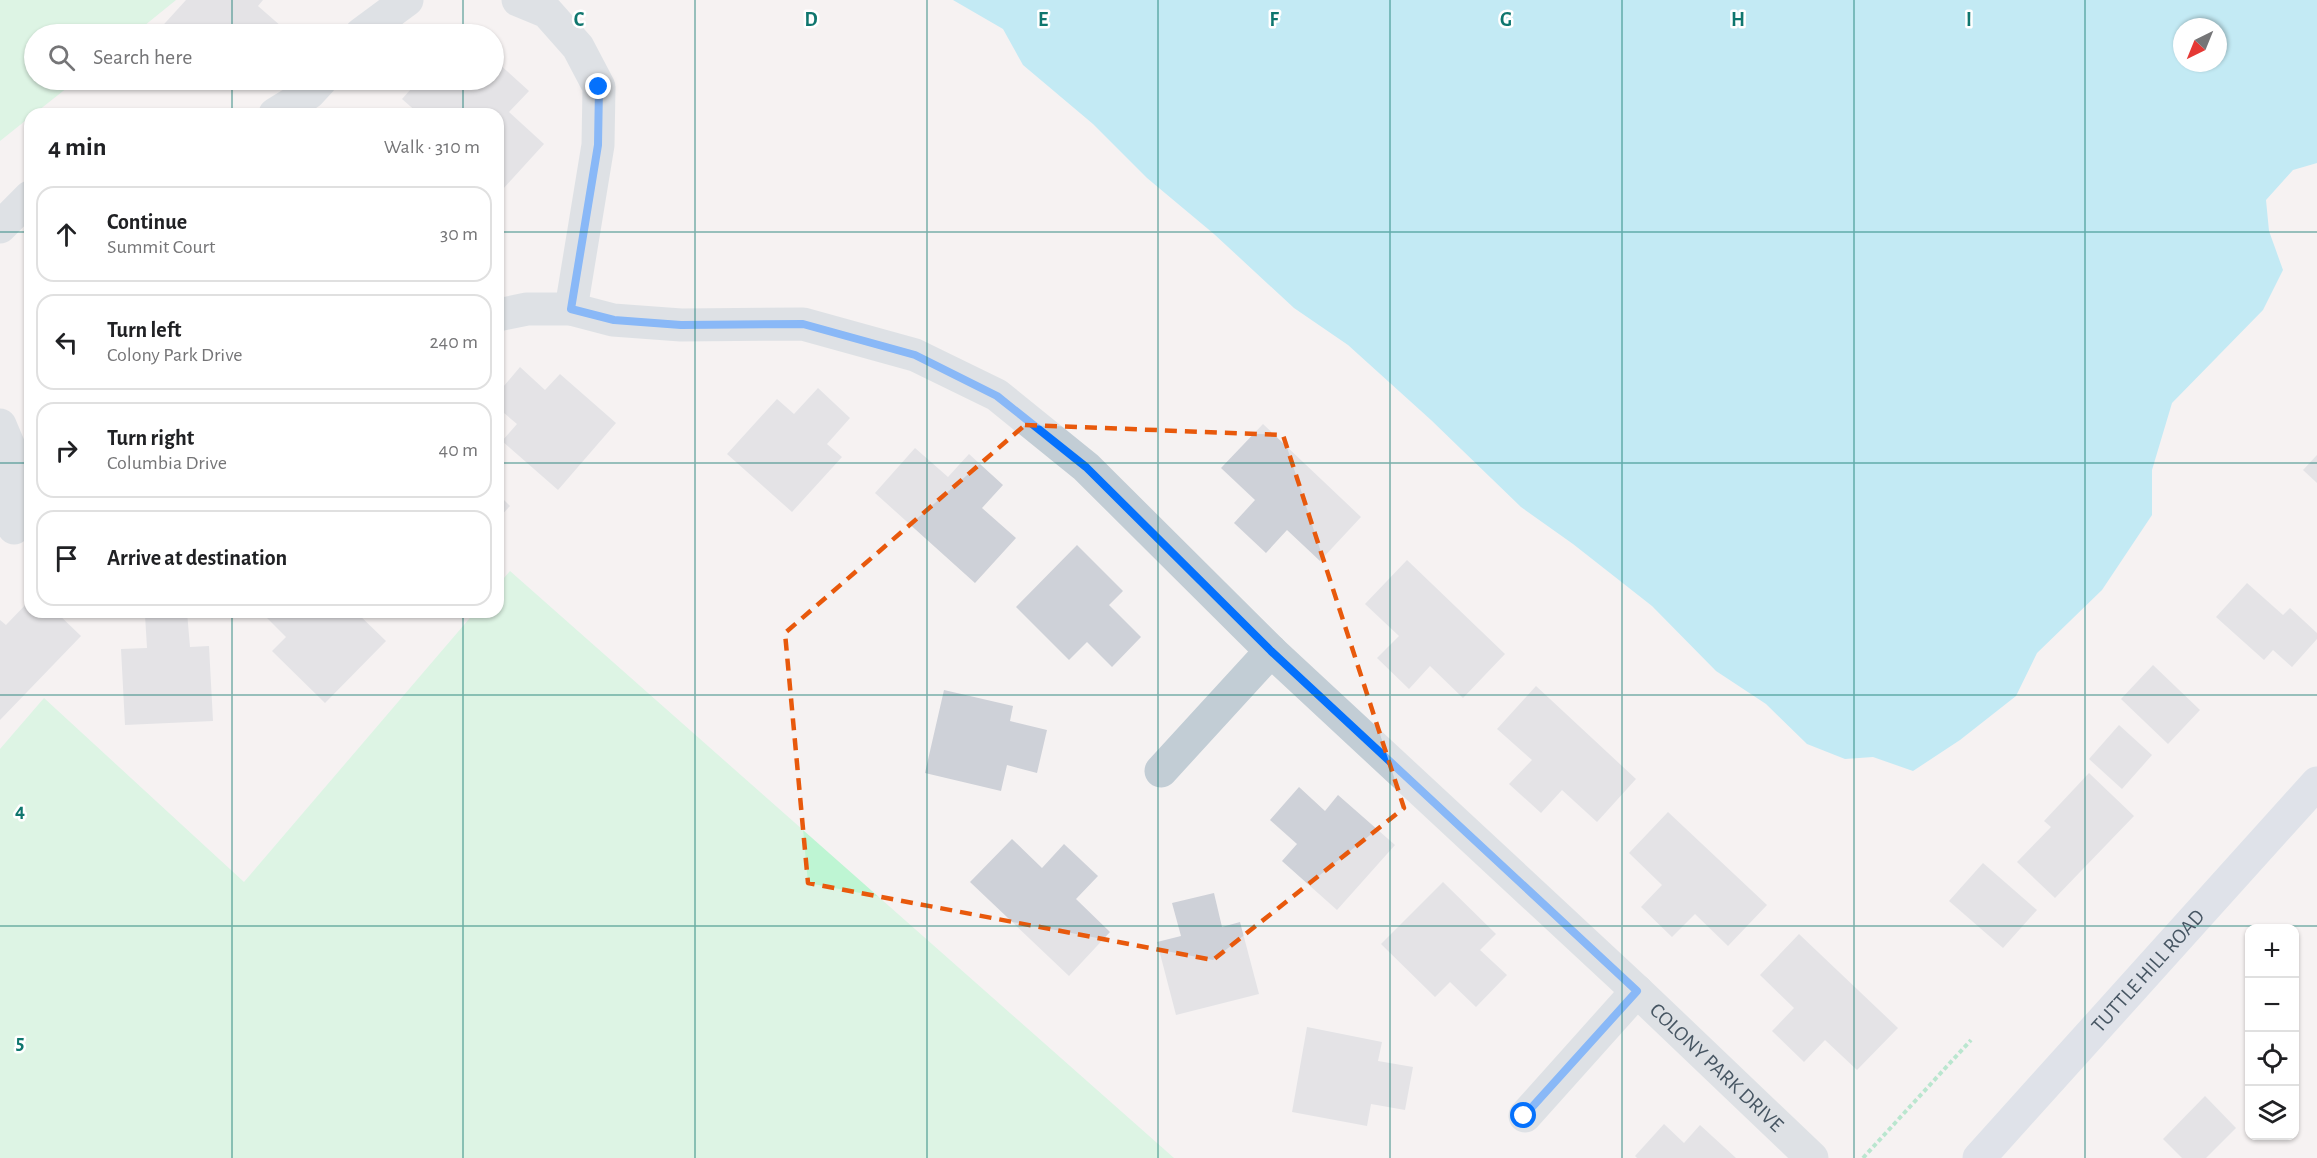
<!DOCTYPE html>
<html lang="en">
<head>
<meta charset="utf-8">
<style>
	:root { --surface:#fff; --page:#f6f6f6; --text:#202124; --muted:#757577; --line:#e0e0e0 }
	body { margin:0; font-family:"Alegreya Sans",sans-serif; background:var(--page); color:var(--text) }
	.controls { position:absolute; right:18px; bottom:18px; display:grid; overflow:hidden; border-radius:12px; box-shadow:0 2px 4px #0004 }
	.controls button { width:54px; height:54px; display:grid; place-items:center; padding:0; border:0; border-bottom:2px solid var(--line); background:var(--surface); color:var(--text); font:30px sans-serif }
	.compass { position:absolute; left:2173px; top:18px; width:54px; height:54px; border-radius:50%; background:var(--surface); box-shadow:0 2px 4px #0004; rotate:223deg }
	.stop { position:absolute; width:18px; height:18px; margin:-14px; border:4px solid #0571fc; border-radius:50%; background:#fff }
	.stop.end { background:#0571fc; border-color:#fff; box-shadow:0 2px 6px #0008 }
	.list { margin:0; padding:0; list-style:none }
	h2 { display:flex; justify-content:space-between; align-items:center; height:78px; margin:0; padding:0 24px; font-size:26px }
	h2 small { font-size:20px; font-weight:400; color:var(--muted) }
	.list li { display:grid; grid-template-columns:39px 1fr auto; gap:18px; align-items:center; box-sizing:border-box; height:96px; margin:0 12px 12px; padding:0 12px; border:2px solid var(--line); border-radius:18px }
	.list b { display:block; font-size:22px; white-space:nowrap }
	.list p { margin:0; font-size:20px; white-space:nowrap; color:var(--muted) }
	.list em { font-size:20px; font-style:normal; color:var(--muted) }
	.icon { flex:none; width:33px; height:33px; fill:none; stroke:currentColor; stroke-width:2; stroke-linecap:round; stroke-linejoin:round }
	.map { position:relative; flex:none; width:2317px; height:1158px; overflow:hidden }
	.search { position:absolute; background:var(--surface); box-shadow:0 2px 4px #0004; left:24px; top:24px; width:480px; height:66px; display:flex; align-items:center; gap:15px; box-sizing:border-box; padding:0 21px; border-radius:33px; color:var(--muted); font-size:22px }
	.panel { position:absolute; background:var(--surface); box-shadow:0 2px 4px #0004; left:24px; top:108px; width:480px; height:510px; border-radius:18px }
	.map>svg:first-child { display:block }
</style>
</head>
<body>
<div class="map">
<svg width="2317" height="1158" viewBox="0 0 2317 1158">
	<rect width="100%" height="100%" fill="#f5f2f2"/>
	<g fill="#bef5d3">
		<path d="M0 0H176L134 34H34V80H77L34 114H30V117L0 141Z"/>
		<path d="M510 571 1174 1158H0V749L44 698 244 882 475 612H498V585Z"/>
	</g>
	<path fill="#86dff7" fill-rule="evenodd" d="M953 0H2317V163L2293 170 2266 200 2269 231 2283 270 2263 310 2172 403 2152 470V515L2102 590 2037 653 2016 696 1960 740 1913 771 1873 757 1845 759 1807 744 1766 704 1716 671 1652 606 1573 544 1521 507 1431 420 1348 345 1294 308 1214 234 1147 178 1093 124 1023 65 1003 29ZM2182 27H2218V63H2182Z"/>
	<g fill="#ced1d8">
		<path d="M186 0H263L258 6 282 27 275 34H157L156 33Z"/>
		<path d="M498 63 529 91 509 112 544 144 503 189 498 185V114H419L402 99 419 80H471L478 85 483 80H494V67Z"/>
		<path d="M30 305V317L24 311Z"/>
		<path d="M520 367 545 390 560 374 616 423 558 490 502 441 517 424 498 408V393Z"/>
		<path d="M818 388 850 418 827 444 842 457 792 512 727 454 777 399 794 414Z"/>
		<path d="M1263 424 1361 517 1320 561 1287 530 1266 553 1234 523 1255 500 1221 468Z"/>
		<path d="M915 448 948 477 969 454 1003 485 982 508 1016 538 975 583 875 493Z"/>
		<path d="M2317 455V483L2303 470Z"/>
		<path d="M498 494 510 506 498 519Z"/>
		<path d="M1077 545 1123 591 1109 605 1141 637 1112 667 1087 642 1069 660 1016 607Z"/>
		<path d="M1407 560 1505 654 1463 698 1430 666 1409 689 1377 658 1399 636 1365 604Z"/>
		<path d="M2247 583 2283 615 2290 608 2317 633V639L2292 667 2273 650 2264 660 2216 617Z"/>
		<path d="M30 600V612H56L81 636 0 720V620L6 625Z"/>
		<path d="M187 612 190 647 209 646 213 721 125 725 121 649 147 648 145 615Z"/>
		<path d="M261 612H356L386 641 325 703 272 651 286 637Z"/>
		<path d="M2153 665 2200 710 2168 744 2121 699Z"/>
		<path d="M1536 686 1636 779 1597 822 1562 790 1541 813 1509 784 1532 760 1497 729Z"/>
		<path d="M944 690 1013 706 1010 721 1047 730 1037 773 1007 765 1001 791 925 773Z"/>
		<path d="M2119 725 2152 755 2122 789 2089 759Z"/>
		<path d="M2089 773 2134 816 2055 898 2017 862 2051 827 2044 821Z"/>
		<path d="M1299 787 1325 811 1338 795 1395 845 1337 910 1282 861 1297 844 1270 820Z"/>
		<path d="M1668 812 1767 905 1728 946 1695 914 1672 937 1641 907 1662 885 1629 853Z"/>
		<path d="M1012 839 1042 868 1064 844 1098 876 1076 899 1110 932 1069 976 970 882Z"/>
		<path d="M1983 863 2037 910 2003 948 1949 901Z"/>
		<path d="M1443 882 1496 934 1480 950 1507 975 1476 1007 1450 982 1435 997 1381 944Z"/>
		<path d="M1214 893 1222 927 1240 922 1259 994 1176 1015 1157 942 1181 936 1172 903Z"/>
		<path d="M1799 934 1898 1028 1857 1070 1825 1040 1804 1062 1772 1031 1794 1008 1760 975Z"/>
		<path d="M1307 1027 1382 1042 1378 1061 1413 1067 1405 1110 1371 1104 1367 1126 1292 1112Z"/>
		<path d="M2205 1096 2236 1128 2206 1158H2182L2163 1139Z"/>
		<path d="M1664 1124 1684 1143 1700 1125 1736 1158H1637L1635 1156Z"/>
	</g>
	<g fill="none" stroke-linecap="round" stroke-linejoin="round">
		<path stroke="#71d8a5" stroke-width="4" stroke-dasharray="4.5 3" stroke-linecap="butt" d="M1863 1158 1971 1040"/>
		<g stroke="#c2cdd5" stroke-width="33">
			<path d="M518 0 547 12 578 47 599 87 598 145 571 309"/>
			<path d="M361 34 407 0"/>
			<path d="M275 114 309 93 321 80"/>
			<path d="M0 227 30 197"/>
			<path id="s1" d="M498 315 527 309H571L613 320 681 325 803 324 915 355 997 395 1086 467 1271 651 1637 991 1812 1158"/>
			<path d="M0 425 13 456 14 528"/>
			<path d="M1161 771 1271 651"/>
			<path d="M1525 1116 1637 991"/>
		</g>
		<path stroke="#c3cfdd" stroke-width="33" id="s2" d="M1979 1158 2317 783"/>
	</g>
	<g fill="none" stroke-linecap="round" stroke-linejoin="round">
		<path stroke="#0571fc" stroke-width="8" d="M599 87 598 145 571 309 614 320 681 325 803 324 915 355 997 396 1086 467 1271 651 1637 991 1524 1116"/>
	</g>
	<path d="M0 0H2317V1158H0ZM1025 425 1283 435 1404 808 1213 960 808 883 785 633Z" fill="#f5f2f2" fill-opacity=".55" fill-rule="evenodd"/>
	<path fill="none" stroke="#e8590c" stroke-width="4.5" stroke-dasharray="12 8" stroke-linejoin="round" d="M1025 425 1283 435 1404 808 1213 960 808 883 785 633Z"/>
	<path fill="none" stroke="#0f766e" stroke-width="1.5" stroke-opacity="0.55" d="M232 0V34M463 0V34M695 0V1158M927 0V1158M1158 0V1158M1390 0V1158M1622 0V1158M1854 0V1158M2085 0V1158M232 80V114M463 80V114M0 232H30M498 232H2317M0 463H30M498 463H2317M232 612V1158M463 612V1158M0 695H2317M0 926H2317"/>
	<g text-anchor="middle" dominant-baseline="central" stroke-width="5" stroke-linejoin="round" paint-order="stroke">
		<g font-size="21" fill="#475663" stroke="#fff">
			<text stroke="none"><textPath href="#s2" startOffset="252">TUTTLE HILL ROAD</textPath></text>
			<text stroke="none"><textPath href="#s1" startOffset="1500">COLONY PARK DRIVE</textPath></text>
		</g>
	</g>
	<g font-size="20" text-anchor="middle" font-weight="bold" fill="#0f766e" stroke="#fff" stroke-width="5" stroke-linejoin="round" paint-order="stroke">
		<text x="579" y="26">C</text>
		<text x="811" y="26">D</text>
		<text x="1043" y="26">E</text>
		<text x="1274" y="26">F</text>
		<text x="1506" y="26">G</text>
		<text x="1738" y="26">H</text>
		<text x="1969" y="26">I</text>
		<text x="20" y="817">4</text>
		<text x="20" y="1049">5</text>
	</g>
</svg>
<div class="controls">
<button>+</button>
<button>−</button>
<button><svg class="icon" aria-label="locate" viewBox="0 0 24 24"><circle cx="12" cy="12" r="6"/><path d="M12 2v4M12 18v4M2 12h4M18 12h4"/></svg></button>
<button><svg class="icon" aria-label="layers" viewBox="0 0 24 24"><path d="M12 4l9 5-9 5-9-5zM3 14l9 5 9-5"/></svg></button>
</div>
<svg class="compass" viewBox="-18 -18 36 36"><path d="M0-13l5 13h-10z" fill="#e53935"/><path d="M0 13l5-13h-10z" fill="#757577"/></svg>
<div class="stop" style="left:1524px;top:1116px"></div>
<div class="stop end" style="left:599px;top:87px"></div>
<div class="search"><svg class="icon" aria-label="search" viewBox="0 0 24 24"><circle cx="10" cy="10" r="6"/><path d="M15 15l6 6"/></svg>Search here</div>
<section class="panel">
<h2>4 min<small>Walk · 310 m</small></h2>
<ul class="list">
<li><svg class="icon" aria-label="ahead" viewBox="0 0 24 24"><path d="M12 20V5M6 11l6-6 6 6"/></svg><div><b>Continue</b><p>Summit Court</p></div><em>30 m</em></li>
<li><svg class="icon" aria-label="left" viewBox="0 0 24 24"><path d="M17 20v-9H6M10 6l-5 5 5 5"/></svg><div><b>Turn left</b><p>Colony Park Drive</p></div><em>240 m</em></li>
<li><svg class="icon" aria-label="right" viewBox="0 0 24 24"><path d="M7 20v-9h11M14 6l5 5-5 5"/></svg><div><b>Turn right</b><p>Columbia Drive</p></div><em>40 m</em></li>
<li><svg class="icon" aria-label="arrive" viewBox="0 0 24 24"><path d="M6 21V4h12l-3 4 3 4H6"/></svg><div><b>Arrive at destination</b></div></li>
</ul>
</section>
</div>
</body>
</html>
